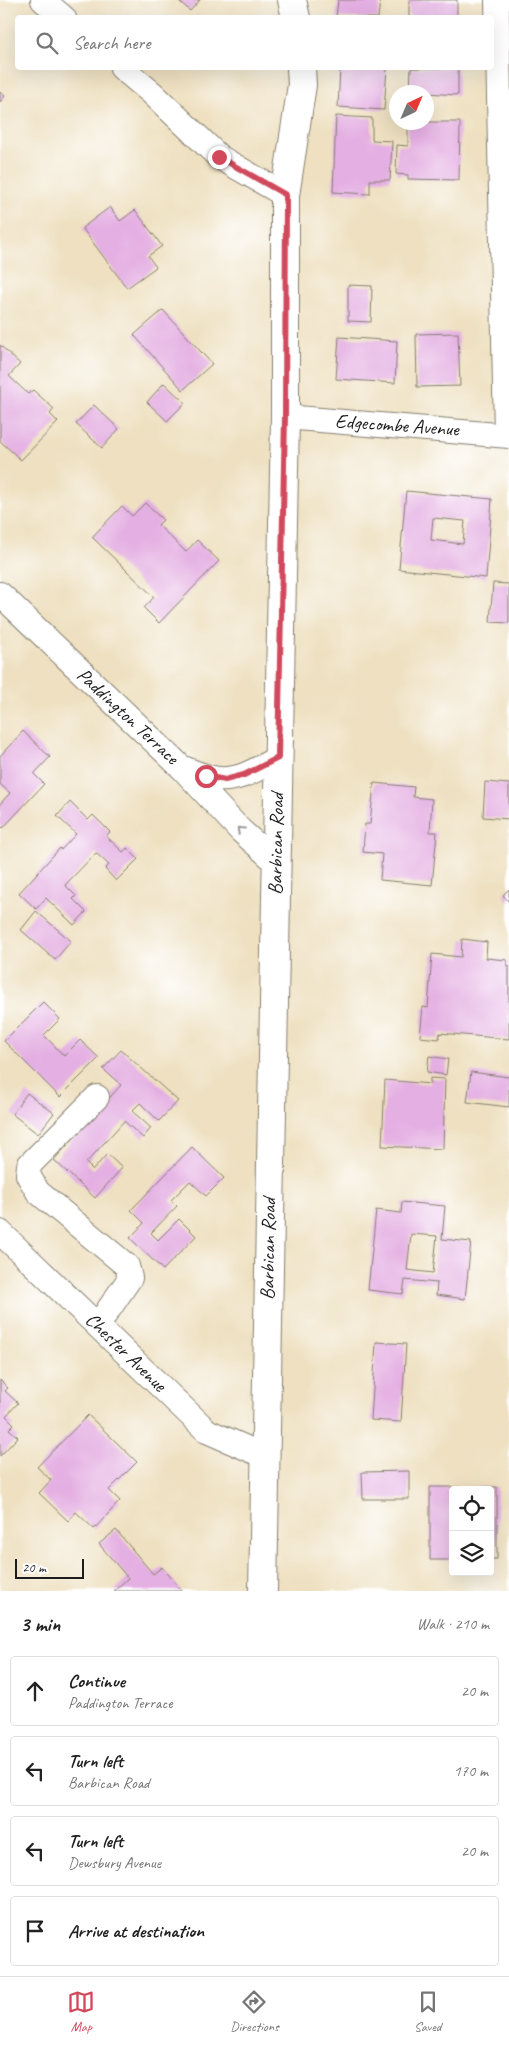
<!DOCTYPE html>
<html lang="en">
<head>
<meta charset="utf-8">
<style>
	:root { --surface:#fff; --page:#f2f2f2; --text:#222; --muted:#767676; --line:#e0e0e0; --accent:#d1495b }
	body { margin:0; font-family:Caveat,sans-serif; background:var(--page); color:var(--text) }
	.controls { position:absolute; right:15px; bottom:15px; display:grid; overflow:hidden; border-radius:5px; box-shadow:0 5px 20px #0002 }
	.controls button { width:45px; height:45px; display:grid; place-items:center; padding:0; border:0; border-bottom:1px solid var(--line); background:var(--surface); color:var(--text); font:25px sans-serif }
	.compass { position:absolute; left:389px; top:85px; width:45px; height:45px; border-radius:50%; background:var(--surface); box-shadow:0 5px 20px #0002; rotate:44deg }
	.scale { position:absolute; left:15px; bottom:12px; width:69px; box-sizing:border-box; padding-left:5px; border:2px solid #1c1c1c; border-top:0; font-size:14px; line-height:18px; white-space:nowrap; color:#1c1c1c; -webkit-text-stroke:4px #fff; paint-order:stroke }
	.stop { position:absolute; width:15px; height:15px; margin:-11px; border:4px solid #d1495b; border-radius:50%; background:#fff }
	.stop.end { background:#d1495b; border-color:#fff; box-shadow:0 1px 5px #0008 }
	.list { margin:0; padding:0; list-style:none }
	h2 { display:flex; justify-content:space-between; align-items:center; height:65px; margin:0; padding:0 20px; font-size:21px }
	h2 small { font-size:16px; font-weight:400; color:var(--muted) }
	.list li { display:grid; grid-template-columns:32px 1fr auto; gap:15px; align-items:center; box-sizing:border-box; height:70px; margin:0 10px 10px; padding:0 10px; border:1px solid var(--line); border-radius:5px }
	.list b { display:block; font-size:19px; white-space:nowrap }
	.list p { margin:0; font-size:16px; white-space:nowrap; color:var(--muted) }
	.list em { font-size:16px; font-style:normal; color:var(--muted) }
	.icon { flex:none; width:28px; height:28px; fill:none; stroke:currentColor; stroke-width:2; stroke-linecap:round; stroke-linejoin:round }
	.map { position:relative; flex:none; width:509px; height:1591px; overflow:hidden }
	.search { position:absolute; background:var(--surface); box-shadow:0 5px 20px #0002; left:15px; right:15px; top:15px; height:55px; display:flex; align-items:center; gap:12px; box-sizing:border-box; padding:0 18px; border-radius:5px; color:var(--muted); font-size:19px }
	.sheet { height:385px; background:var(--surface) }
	nav { display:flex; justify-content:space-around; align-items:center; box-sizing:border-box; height:70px; border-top:1px solid var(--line); background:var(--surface); font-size:14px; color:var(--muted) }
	nav a { display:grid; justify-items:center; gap:2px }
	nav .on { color:var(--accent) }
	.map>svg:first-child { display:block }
</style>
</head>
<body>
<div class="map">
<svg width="509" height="1591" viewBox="0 0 509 1591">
	<rect width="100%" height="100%" fill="#fff"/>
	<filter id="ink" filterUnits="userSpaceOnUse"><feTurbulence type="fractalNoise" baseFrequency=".02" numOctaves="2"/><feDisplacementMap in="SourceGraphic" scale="10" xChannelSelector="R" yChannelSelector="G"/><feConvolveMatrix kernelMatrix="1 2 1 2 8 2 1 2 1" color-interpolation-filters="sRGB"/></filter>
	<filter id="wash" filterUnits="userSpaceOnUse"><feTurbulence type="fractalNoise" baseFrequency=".0096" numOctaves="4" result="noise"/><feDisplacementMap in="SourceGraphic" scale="20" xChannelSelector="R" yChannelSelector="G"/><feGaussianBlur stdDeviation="1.12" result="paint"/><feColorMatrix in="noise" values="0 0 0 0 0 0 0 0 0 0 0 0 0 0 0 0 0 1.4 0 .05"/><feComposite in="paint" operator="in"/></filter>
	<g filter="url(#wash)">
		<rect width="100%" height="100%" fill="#eee0c0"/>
		<g id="blocks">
			<g fill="#e4afe2" fill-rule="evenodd">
				<path d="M178 0H200L190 11Z"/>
				<path d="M338 0H380L378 18H336Z"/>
				<rect x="409" y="0" width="48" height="18"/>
				<path d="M340 68H387L384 110 338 107Z"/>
				<path d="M411 68H458V95L410 92Z"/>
				<path d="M0 92 5 96 0 102Z"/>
				<path d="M336 116 372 118V140L392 141 390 180H370V194L333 192Z"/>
				<path d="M408 122H460L459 180 408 179V175L396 174 397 145 408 146Z"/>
				<path d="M110 207 120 221 135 210 162 246 148 256 156 267 127 288 82 228Z"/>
				<path d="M348 285 372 286 371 322 348 321Z"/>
				<path d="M163 310 212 364 183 390 134 335Z"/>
				<path d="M458 333 460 386 417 387 416 334Z"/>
				<path d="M339 337 397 341 395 383 336 379Z"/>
				<path d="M0 345 20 364 9 376 28 394 33 390 54 409 50 414 58 422 21 460 0 441Z"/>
				<path d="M164 383 185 403 167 421 147 402Z"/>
				<path d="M94 405 119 429 102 448 76 424Z"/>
				<path d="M406 491 492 499 486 578 399 569ZM433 518 465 521 463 544 431 540Z"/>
				<path d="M145 503 163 520 158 525 186 552 197 540 219 561 159 623 144 608 154 597 92 537 122 506 132 516Z"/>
				<path d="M493 583 509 584V623L490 622Z"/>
				<path d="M23 731 50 757 34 774 44 784 3 828 0 825V804L10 793 0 784V756Z"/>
				<path d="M485 782 509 784V819L483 817Z"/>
				<path d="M374 783 414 787 413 797 432 799 430 832H437L432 885 380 880 382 854 363 852 365 824H370Z"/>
				<path d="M70 802 88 820 93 815 110 832 106 836 123 852 127 848 138 859 116 881 105 869 109 865 96 853 65 885 76 896 73 899 86 912 74 925 46 898 36 909 19 893 60 848 61 850 76 834 57 816Z"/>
				<path d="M509 889V902L503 895Z"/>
				<path d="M36 911 71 941 55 960 21 930Z"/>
				<path d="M462 939 487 942 486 958 507 960V965L509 966V1039L440 1033 439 1039 420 1037 423 1007 428 1008 432 954 461 957Z"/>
				<path d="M43 1002 60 1019 44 1035 64 1056 80 1040 99 1058 60 1097 4 1041Z"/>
				<path d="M121 1050 178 1101 159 1121 140 1103 132 1111 151 1128 143 1138 124 1121 86 1163 93 1170 107 1154 122 1168 95 1198 54 1160 121 1085 103 1069Z"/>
				<path d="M429 1056 448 1059 446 1075 427 1072Z"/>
				<path d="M471 1072 509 1077V1107L467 1102Z"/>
				<path d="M430 1078 445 1079 443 1149 382 1146 385 1080 430 1084Z"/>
				<path d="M27 1093 54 1113 38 1134 12 1114Z"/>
				<path d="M192 1147 224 1178 206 1196 190 1181 171 1200 177 1206 151 1233 158 1240 179 1219 196 1236 163 1270 130 1238 144 1223 131 1210Z"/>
				<path d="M402 1202 445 1206 442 1239 471 1242 465 1299 436 1295 437 1283 405 1280 403 1294 368 1290 376 1210 401 1213ZM411 1234 437 1236 433 1273 407 1270Z"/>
				<path d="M376 1342 406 1344 401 1422 371 1420Z"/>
				<path d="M0 1380 8 1388 5 1391 18 1403 6 1416 14 1424 9 1429 18 1437 0 1456Z"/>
				<path d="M88 1415 137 1462 109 1490 120 1501 94 1529 76 1512 68 1521 39 1493 51 1480 37 1467Z"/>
				<path d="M409 1471V1499H363L362 1472Z"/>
				<path d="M430 1487H497V1559H490V1490H453V1560H430Z"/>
				<path d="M116 1530 153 1574 162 1567 182 1591H114L128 1578 99 1544Z"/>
			</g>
		</g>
	</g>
	<g filter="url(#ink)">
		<use href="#blocks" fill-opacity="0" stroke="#857e6e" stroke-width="1"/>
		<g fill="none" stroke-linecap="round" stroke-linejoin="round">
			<g stroke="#857e6e" stroke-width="26">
				<g id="minor">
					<path d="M43 0 64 18"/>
					<path d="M497 0 506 434"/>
					<path d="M122 68 152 93 219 157 285 195"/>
					<path d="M285 417 509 436"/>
					<path d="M0 594 181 767C194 772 212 781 227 779 245 778 262 766 278 758"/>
					<path d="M184 770 240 830 276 862"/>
					<path d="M97 1097 29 1165 28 1175 38 1192 127 1266 130 1278 98 1325"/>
					<path d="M0 1232 207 1431 253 1451 264 1452"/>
				</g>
			</g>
			<g stroke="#857e6e" stroke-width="30">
				<g id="major">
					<path d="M292 0 296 18"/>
					<path d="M263 1591 285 417V195L302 85 301 68"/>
				</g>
			</g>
			<use href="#minor" stroke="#fff" stroke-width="24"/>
			<use href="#major" stroke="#fff" stroke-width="28"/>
		</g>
		<defs><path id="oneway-chevron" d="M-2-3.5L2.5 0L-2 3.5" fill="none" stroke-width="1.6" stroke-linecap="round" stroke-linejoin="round" transform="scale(1.25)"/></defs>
		<use stroke="#999" href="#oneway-chevron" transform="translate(240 830) rotate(-136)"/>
	</g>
	<g fill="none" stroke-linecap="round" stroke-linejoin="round" filter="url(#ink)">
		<path stroke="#d1495b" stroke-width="6" d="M206 776 225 780 244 775 278 758 285 417 286 195 219 157"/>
	</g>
	<g text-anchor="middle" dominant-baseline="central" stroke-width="4" stroke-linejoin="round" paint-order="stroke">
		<g font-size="20" fill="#1c1c1c" stroke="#fff">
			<text transform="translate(397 425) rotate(4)">Edgecombe Avenue</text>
			<text transform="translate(128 716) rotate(43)">Paddington Terrace</text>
			<text transform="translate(276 844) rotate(-89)">Barbican Road</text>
			<text transform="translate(268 1249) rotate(-89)">Barbican Road</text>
			<text transform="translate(126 1352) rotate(44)">Chester Avenue</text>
		</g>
	</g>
</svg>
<div class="controls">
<button><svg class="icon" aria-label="locate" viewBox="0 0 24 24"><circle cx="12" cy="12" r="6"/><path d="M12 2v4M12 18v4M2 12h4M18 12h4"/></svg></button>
<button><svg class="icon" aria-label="layers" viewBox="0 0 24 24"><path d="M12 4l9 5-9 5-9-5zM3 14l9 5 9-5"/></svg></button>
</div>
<svg class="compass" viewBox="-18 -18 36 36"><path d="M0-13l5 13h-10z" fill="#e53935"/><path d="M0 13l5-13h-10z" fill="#767676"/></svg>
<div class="scale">20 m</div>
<div class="stop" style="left:206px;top:776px"></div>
<div class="stop end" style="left:219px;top:157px"></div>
<div class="search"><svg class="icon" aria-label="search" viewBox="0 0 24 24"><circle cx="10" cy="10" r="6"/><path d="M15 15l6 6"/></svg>Search here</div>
</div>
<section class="sheet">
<h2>3 min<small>Walk · 210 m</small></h2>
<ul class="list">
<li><svg class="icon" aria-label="ahead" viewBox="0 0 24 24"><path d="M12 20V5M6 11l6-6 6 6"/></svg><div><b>Continue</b><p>Paddington Terrace</p></div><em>20 m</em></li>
<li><svg class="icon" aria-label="left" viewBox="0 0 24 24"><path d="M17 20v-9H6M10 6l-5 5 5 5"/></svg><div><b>Turn left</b><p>Barbican Road</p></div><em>170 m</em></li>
<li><svg class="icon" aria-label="left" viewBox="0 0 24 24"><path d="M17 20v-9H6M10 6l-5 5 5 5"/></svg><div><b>Turn left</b><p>Dewsbury Avenue</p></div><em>20 m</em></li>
<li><svg class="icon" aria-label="arrive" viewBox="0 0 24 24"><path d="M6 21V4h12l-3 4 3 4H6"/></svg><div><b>Arrive at destination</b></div></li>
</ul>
</section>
<nav>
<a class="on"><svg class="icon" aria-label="map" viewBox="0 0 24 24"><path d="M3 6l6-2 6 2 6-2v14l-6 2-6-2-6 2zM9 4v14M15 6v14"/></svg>Map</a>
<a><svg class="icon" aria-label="directions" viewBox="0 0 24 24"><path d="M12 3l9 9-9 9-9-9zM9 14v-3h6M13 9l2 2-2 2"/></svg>Directions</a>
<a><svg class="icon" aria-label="saved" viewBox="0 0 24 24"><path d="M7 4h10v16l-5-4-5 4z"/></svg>Saved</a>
</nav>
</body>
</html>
